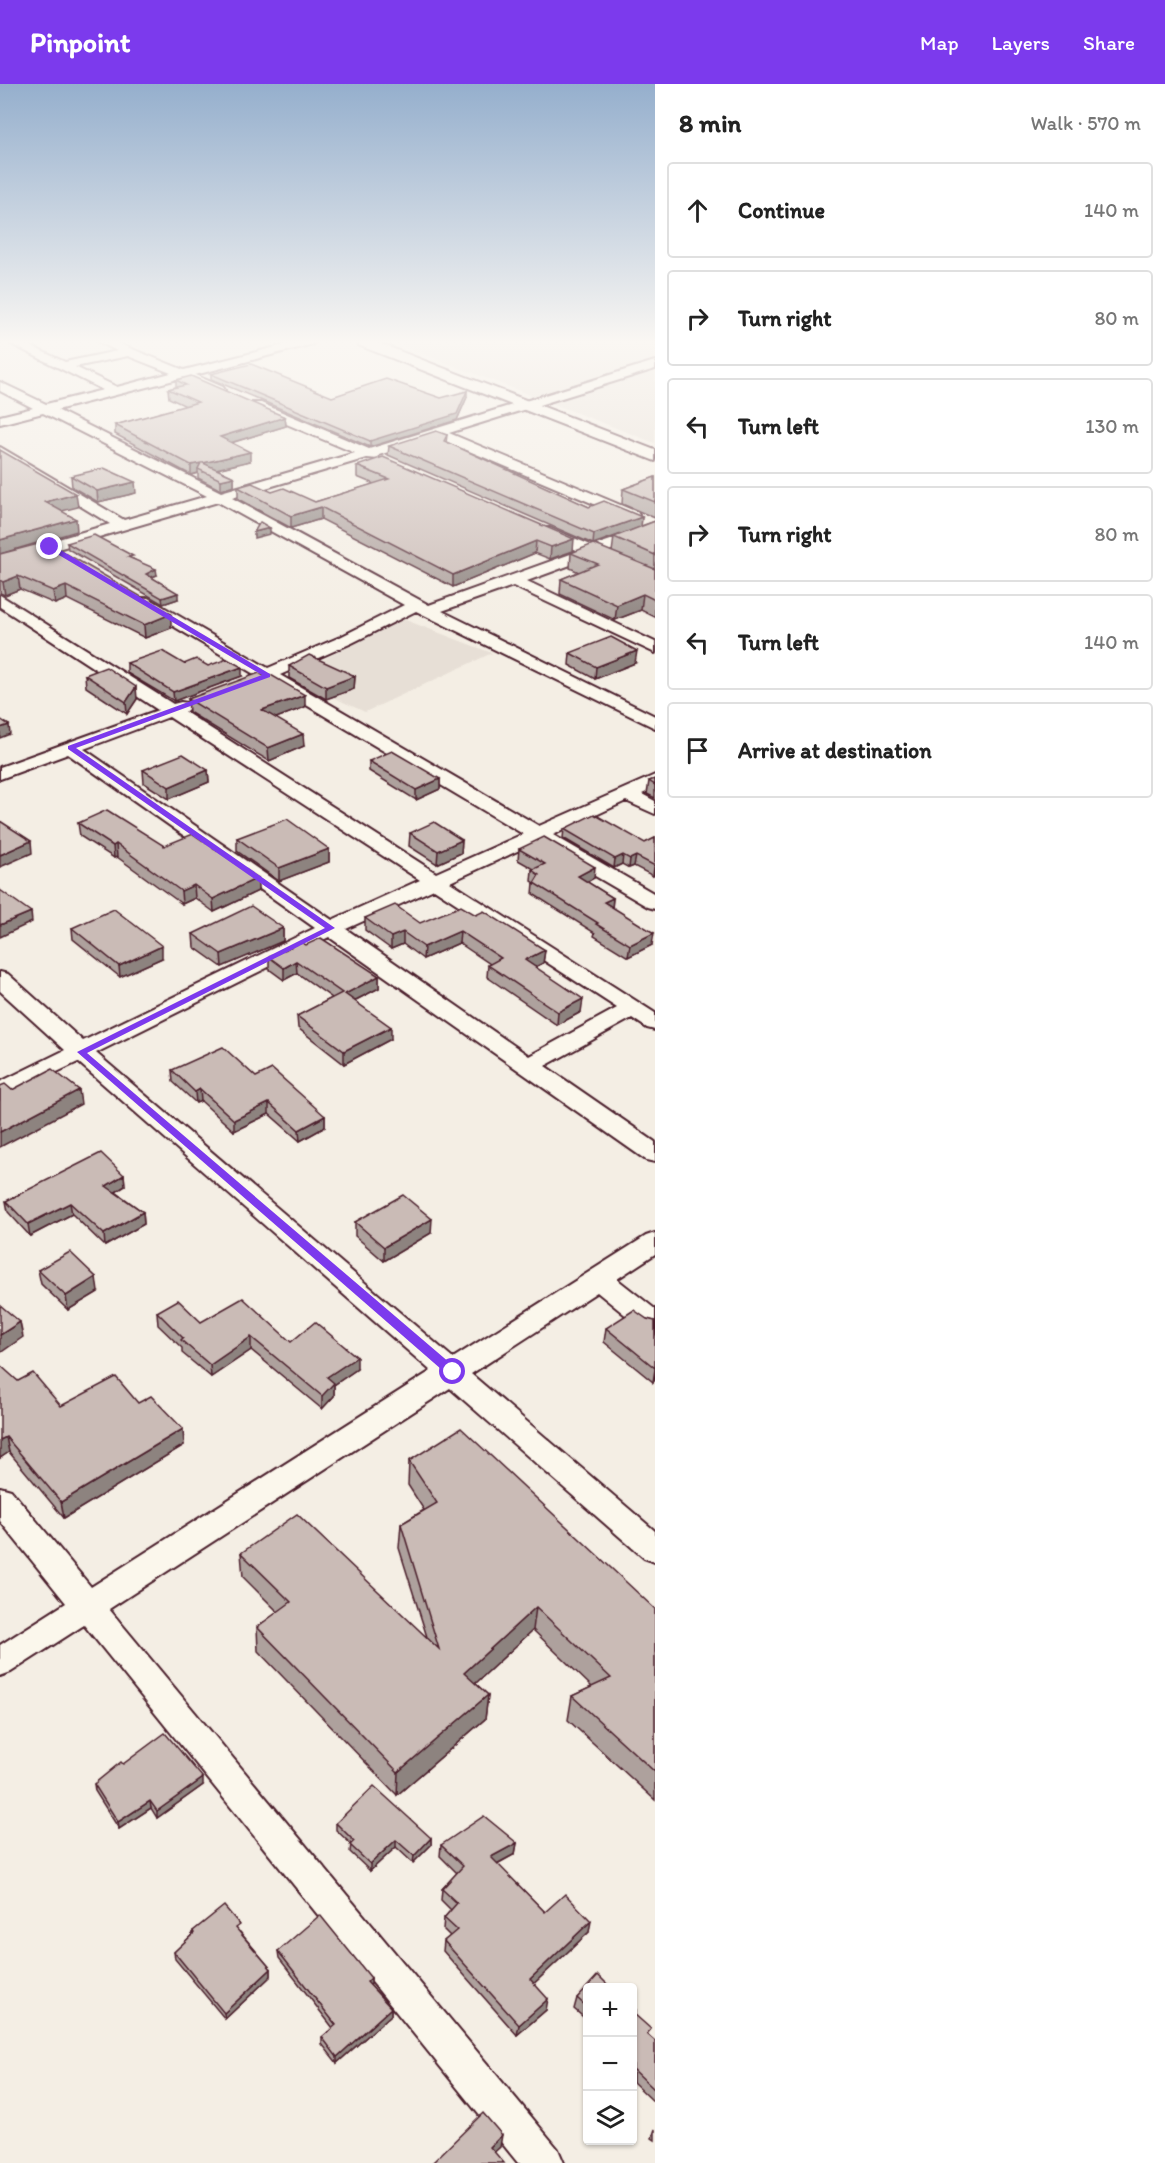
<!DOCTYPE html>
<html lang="en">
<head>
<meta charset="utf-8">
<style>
	:root { --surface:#fff; --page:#f6f6f6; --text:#222; --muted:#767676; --line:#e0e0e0; --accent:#7c3aed }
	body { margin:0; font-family:Itim,sans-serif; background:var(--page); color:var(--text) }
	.controls { position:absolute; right:18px; bottom:18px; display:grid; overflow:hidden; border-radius:6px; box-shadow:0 2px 4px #0004 }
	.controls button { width:54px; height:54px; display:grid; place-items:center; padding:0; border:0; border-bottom:2px solid var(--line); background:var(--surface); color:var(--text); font:30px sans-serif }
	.stop { position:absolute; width:18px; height:18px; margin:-14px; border:4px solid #7c3aed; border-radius:50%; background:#fff }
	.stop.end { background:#7c3aed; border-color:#fff; box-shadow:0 2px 6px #0008 }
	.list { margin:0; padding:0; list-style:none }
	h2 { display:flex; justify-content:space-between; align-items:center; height:78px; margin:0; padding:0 24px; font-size:26px }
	h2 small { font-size:20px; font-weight:400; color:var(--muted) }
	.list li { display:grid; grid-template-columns:39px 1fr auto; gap:18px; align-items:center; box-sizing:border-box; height:96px; margin:0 12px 12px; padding:0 12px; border:2px solid var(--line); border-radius:6px }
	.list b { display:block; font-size:22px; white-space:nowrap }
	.list em { font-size:20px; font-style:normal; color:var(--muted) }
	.icon { flex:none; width:33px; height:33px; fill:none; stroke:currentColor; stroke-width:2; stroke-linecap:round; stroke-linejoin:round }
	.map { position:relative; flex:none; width:655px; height:2079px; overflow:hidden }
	header { display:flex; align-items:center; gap:36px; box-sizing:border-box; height:84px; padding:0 30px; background:var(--accent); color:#fff }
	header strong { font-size:28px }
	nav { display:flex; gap:33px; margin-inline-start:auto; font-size:21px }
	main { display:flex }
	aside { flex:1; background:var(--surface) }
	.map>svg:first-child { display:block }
</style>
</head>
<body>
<header>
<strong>Pinpoint</strong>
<nav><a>Map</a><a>Layers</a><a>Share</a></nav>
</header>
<main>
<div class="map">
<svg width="655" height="2079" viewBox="0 0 655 2079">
	<rect width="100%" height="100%" fill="#f4eee4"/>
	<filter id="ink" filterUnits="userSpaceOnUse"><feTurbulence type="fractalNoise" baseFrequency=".0167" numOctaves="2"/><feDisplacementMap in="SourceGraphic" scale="12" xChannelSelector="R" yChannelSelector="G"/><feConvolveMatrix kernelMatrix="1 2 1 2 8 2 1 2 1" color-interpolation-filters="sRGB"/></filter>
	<g filter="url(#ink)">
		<g fill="#e7dfd6">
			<path d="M392 258H655V359Z"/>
			<path d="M403 535 492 569 365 628 289 593Z"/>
		</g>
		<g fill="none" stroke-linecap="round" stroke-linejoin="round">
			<g stroke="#4a1f2b" stroke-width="4">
				<path id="minor" d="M7 258H22L65 278 117 267 99 258H115L184 286 296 258H315L313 260 195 291 223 303 225 306 223 309H215L182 294 57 326 221 408 355 369 251 325 250 322 251 319H261L369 365 655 277V285L449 349 637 428 639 431 637 434H627L436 353 379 371 378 375 367 374 232 414 429 521 579 467 540 450 538 447 540 444H550L593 462 655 441V450L606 468 655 489V500L592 473 527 497 655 558V569L513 502 442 527 655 632V644L416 527 352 559 280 591 539 742 655 691V704L642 710 655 717V730L626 717 553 751 655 810V825L648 823 537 758 450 798 655 929V946L647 944 632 934 545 982 655 1058V1078L646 1076 329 853 96 969 453 1274 646 1152 655 1149V1170L617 1195 655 1225V1250L645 1247 597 1208 471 1290 655 1447V1478L644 1474 450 1304 109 1525 558 2065 564 2079H518L84 1541 11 1588 0 1592V1561L66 1519 0 1437V1403L11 1406 91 1503 431 1287 78 978 0 1015V998L65 966 0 907V888L8 890 83 957 315 844 68 670 0 695V683L158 626 0 523V511L173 620 181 618 187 619 190 623 185 628 436 789 523 750 266 597 256 600 250 599 247 595 254 590 136 520 134 517 136 514H148L268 584 340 553 404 521 218 418 0 482V472L110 440 0 373V363L124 436 207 412 43 329 0 340V332L33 324 0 307V298L46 320 103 306ZM128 272 171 289 117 303 75 283ZM169 633 420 796 332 836 84 665ZM434 805 617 924 529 972 346 845Z"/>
			</g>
			<g stroke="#4a1f2b" stroke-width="4">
				<path id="tertiary" d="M356 258H376L655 366V377L358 261Z"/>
			</g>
			<use href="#minor" fill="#fbf7ec" fill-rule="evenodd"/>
			<use href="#tertiary" fill="#fbf7ec" fill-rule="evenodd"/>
		</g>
		<g fill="#aea19d" stroke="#4a1f2b" stroke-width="1.5">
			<path d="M211 290 332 313 441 314 467 313 457 336 370 363 211 295Z"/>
			<path d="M176 296 285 333 286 342 231 359 250 377 217 385 234 393V402L221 406 198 394V389L191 391 115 350V341L186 322 169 314 168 305 176 303Z"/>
			<path d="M447 351 446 359 589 423 642 433 641 442 655 437V533L641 526 615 536 560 510 561 495 579 488 570 484 571 469 612 468 614 453 633 446 593 460 388 371 389 362Z"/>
			<path d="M357 382 573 467 550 475 535 469 453 503 321 435 291 444 238 415V403L272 408 315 418 374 400 357 393Z"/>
			<path d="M71 392 136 409 98 418 72 403Z"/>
			<path d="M655 393V434L622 420 623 405Z"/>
			<path d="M67 459 133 475 157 491 152 493 178 515 163 520 68 465Z"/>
			<path d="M0 470 171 544 145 554 67 515 55 520 20 505 5 511 0 509Z"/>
			<path d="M570 569 635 579 595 595 569 581Z"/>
			<path d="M127 579 184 580 208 582 242 592 174 617 127 589Z"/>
			<path d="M289 582 355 592 354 605 326 615 289 594Z"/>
			<path d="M85 591 137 615 127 630 86 603Z"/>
			<path d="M188 615 305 623 276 634 304 662 269 677 189 628Z"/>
			<path d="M369 677 440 695V705L416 716 369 687Z"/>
			<path d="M143 686H208L209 698 169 715 144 699Z"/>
			<path d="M655 695V714L647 710 649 697Z"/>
			<path d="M78 739 164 762 258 807 214 828 195 814 182 820 117 773 114 774 80 752Z"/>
			<path d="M564 745 645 759 655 754V791L653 792 634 782 629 784 622 780 614 784 563 754Z"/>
			<path d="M410 749 462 756 461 769 437 780 409 762Z"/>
			<path d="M237 754 329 765V778L279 797 237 767Z"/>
			<path d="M519 765 594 794 587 798 613 814 612 823 652 861 628 873 594 852 595 849 533 810 534 799 531 797 532 786 534 785 518 776Z"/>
			<path d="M476 831 545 866 543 879 535 883 581 928 557 941 487 893 488 881 490 880 459 859 423 875 403 860 391 865 365 846V834L420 839Z"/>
			<path d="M72 844 162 874 120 893 73 855Z"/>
			<path d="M283 844V857L222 883 194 863 193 850Z"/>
			<path d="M306 861 379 892V904L354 917 391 955 344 980 298 944 297 932 332 914 297 889 284 896 269 885V873Z"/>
			<path d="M172 986 256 993 325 1032V1043L300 1057 269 1030 234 1047 201 1017 196 1019 173 998Z"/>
			<path d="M124 1091 125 1102 116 1108 143 1128 144 1140 105 1162 72 1130 30 1152 8 1128 6 1117Z"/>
			<path d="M355 1138 431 1149 384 1177 355 1152Z"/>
			<path d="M38 1186 98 1208 68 1226 41 1200Z"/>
			<path d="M157 1228 291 1258 357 1285 334 1301V1312L322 1325 251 1266 211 1293 182 1269V1264L158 1241Z"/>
			<path d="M647 1235 655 1237V1296L653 1298 604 1258 606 1244Z"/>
			<path d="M18 1297 61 1322 138 1319 184 1361 64 1434 9 1368 0 1374Z"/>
			<path d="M409 1377 655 1525V1716L568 1636 572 1612 592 1603 533 1546 475 1599 488 1611 485 1635 397 1711 258 1567 257 1543 278 1528 243 1493 241 1469 427 1553 399 1464 401 1440 424 1426 408 1401Z"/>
			<path d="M123 1680 203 1701 157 1734 151 1724 119 1745 95 1707 94 1700Z"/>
			<path d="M336 1739 431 1754V1761L413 1779 396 1763 370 1787 350 1768 351 1760 336 1746Z"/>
			<path d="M517 1759 515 1770 497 1780 545 1828 589 1848 534 1899 546 1926 517 1951 443 1867 444 1857 450 1852 443 1845 444 1834 451 1826 441 1816 442 1805 457 1789 440 1772 441 1761Z"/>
			<path d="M193 1847 240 1848 271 1885V1892L225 1935 175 1875 174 1868 193 1850Z"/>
			<path d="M278 1867 371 1894V1900L370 1901 391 1924V1931L337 1979 322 1960V1953L333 1944 279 1874Z"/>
			<path d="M588 1904V1937L574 1925 577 1914Z"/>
			<path d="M633 1923 636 1926 634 1931 649 1952 655 1957V2019L633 1998Z"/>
			<path d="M655 2045V2056L652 2054Z"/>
		</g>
		<g fill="#8d837f" stroke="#4a1f2b" stroke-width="1.5">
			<path d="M467 307V313L457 336 370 363V357Z"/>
			<path d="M285 333 286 342 220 362V353Z"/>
			<path d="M250 368V377L203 388V379Z"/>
			<path d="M201 379 198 385V389L191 391V381Z"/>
			<path d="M234 393V402L221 406V396Z"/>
			<path d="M135 398 136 409 98 418 97 407Z"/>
			<path d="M76 410 78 423 46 431 45 418Z"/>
			<path d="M321 423V435L291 444V432Z"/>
			<path d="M642 433 641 443 593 460 594 450Z"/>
			<path d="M76 435 77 447 0 470V456Z"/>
			<path d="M270 444V450L254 454V448Z"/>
			<path d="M574 455 573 467 550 475 551 463Z"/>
			<path d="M536 457 535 469 453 503V491Z"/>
			<path d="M156 485 157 491 146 495V490Z"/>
			<path d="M18 492 20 505 5 511 3 498Z"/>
			<path d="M66 502 67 515 55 520 53 507Z"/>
			<path d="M178 509V515L163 520 162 514Z"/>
			<path d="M643 510 641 526 615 536 617 521Z"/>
			<path d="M171 530V544L145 554 144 541Z"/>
			<path d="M637 567 635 579 595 595 596 583Z"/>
			<path d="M242 583V592L174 617 173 608Z"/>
			<path d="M355 592 354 605 326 615V603Z"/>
			<path d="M136 603 137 615 127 630 126 618Z"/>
			<path d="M305 611V623L263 639 262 626Z"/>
			<path d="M9 641 10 650 0 654V644Z"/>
			<path d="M303 650 304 662 269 677 268 664Z"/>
			<path d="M208 686 209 698 169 715V703Z"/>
			<path d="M440 695V705L416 716V706Z"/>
			<path d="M462 756 461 769 437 780 438 767Z"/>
			<path d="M31 757 32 769 0 783V771Z"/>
			<path d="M116 760 117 773 114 774 113 762Z"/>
			<path d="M329 765V778L279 797V784Z"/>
			<path d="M623 771 622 780 614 784 615 775Z"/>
			<path d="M636 772 634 782 629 784 630 775Z"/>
			<path d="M655 782V791L653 792 654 783Z"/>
			<path d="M595 783 594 794 576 803 578 792Z"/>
			<path d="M258 794V807L214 828 213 815Z"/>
			<path d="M194 801 195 814 182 820 181 807Z"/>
			<path d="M613 814 612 825 604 818Z"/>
			<path d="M31 828 32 838 0 853V841Z"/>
			<path d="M283 844V857L222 883 221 870Z"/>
			<path d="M460 847 459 859 423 875 424 863Z"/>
			<path d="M403 848V860L391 865V853Z"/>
			<path d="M654 849 652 861 628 873 630 861Z"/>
			<path d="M162 862V874L120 893 119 882Z"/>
			<path d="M545 866 543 879 524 889 525 876Z"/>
			<path d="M296 877 297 889 284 896V884Z"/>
			<path d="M379 892V904L344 922 345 910Z"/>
			<path d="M583 915 581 928 557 941 558 928Z"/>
			<path d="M391 943V955L344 980V967Z"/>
			<path d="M200 1005 201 1017 196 1019 195 1008Z"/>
			<path d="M79 1006 81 1020 0 1063V1048Z"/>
			<path d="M269 1019V1030L234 1047V1036Z"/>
			<path d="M325 1032V1043L300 1057 299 1046Z"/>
			<path d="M124 1091 125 1102 108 1113 106 1102Z"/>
			<path d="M70 1119 72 1130 30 1152 28 1140Z"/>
			<path d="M143 1128 144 1140 105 1162 104 1150Z"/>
			<path d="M432 1135 431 1149 384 1177V1163Z"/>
			<path d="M96 1193 98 1208 68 1226 66 1212Z"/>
			<path d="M20 1238 23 1253 0 1269V1251Z"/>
			<path d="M251 1253V1266L211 1293 210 1281Z"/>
			<path d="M357 1273V1285L334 1301V1312L322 1325V1312L327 1293Z"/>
			<path d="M655 1285V1296L653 1298Z"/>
			<path d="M183 1345 184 1361 64 1434 61 1418Z"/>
			<path d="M6 1353 9 1368 0 1374V1356Z"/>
			<path d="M536 1523 533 1546 462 1612 464 1589Z"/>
			<path d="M488 1611 485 1635 397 1711 398 1688Z"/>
			<path d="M203 1694V1701L157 1734V1727Z"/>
			<path d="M150 1717 151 1724 119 1745 118 1738Z"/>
			<path d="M431 1754V1761L413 1779 414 1772Z"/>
			<path d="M396 1756V1763L370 1787V1780Z"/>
			<path d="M517 1759 515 1770 489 1784 491 1773Z"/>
			<path d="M591 1837 589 1848 528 1905 530 1895Z"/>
			<path d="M271 1885V1892L225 1935 224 1929Z"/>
			<path d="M371 1894V1900L366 1904 367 1898Z"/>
			<path d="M548 1915 546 1926 517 1951 519 1941Z"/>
			<path d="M391 1924V1931L337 1979V1973Z"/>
			<path d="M502 2051 500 2063 488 2074 490 2063Z"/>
		</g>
		<g fill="#cabbb6" stroke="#4a1f2b" stroke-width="1.5">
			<path d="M251 280 332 313 386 295 441 314 467 307 457 330 370 357 211 290Z"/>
			<path d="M191 292 285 333 220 353 250 368 203 379 234 393 221 396 198 385 201 379 191 381 115 341 198 318 168 305 186 301 176 296Z"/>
			<path d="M436 347 447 351 444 357 589 423 604 417 642 433 594 450 389 362Z"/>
			<path d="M0 366 76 410 45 418 76 435 0 456Z"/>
			<path d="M383 373 574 455 551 463 536 457 453 491 321 423 291 432 238 403 252 399 272 408 284 404 315 418 389 395 357 382Z"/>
			<path d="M104 384 135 398 97 407 71 392Z"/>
			<path d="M655 393V418L623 405Z"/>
			<path d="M655 437V471L614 453Z"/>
			<path d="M260 438 270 444 254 448Z"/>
			<path d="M94 451 133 472 128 473 156 485 146 490 178 509 162 514 67 459Z"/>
			<path d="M46 458 171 530 144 541 66 502 53 507 18 492 3 498 0 496V470Z"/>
			<path d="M593 460 655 485V516L643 510 617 521 561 495 598 480 571 469Z"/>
			<path d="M611 553 637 567 596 583 570 569Z"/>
			<path d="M162 567 184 580 196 575 208 582 227 575 242 583 173 608 127 579Z"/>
			<path d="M309 571 355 592 326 603 289 582Z"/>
			<path d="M106 583 136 603 126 618 85 591Z"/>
			<path d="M259 589 266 593 271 591 305 611 262 626 303 650 268 664 188 615Z"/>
			<path d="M0 635 9 641 0 644Z"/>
			<path d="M392 667 440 695 416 706 369 677Z"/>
			<path d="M183 670 208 686 169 703 143 686Z"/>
			<path d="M655 695V701L649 697Z"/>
			<path d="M107 726 164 762 193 750 258 794 213 815 194 801 181 807 116 760 113 762 78 739Z"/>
			<path d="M594 730 645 759 655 754V782L636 772 630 775 623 771 615 775 564 745Z"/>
			<path d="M287 735 329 765 279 784 237 754Z"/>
			<path d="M0 737 31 757 0 771Z"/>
			<path d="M434 738 462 756 438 767 410 749Z"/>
			<path d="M544 753 595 783 578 792 613 814 604 818 654 849 630 861 596 840 598 839 534 799 539 791 532 786 545 780 519 765Z"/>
			<path d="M0 806 31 828 0 841Z"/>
			<path d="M395 821 420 839 461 822 476 831 484 827 545 866 525 876 583 915 558 928 488 881 501 874 460 847 424 863 403 848 391 853 365 834Z"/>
			<path d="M251 822 283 844 221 870 193 850Z"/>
			<path d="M114 825 162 862 119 882 72 844Z"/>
			<path d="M321 854 379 892 345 910 391 943 344 967 297 932 342 909 296 877 284 884 269 873 301 858 306 861Z"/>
			<path d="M223 963 256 993 272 985 325 1032 299 1046 269 1019 234 1036 200 1005 195 1008 172 986Z"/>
			<path d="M52 985 79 1006 0 1048V1002L5 1000 12 1006Z"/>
			<path d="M101 1069 124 1091 106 1102 143 1128 104 1150 70 1119 28 1140 6 1117Z"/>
			<path d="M403 1111 432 1135 384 1163 355 1138Z"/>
			<path d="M70 1168 96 1193 66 1212 38 1186Z"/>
			<path d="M243 1214 291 1258 315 1238 357 1273 327 1293 334 1299 322 1312 251 1253 210 1281 181 1256 183 1254 157 1228 178 1216 201 1238Z"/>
			<path d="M0 1221 20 1238 0 1251Z"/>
			<path d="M634 1226 647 1235 655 1237V1284L606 1244Z"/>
			<path d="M0 1281 18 1297 33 1289 61 1322 116 1293 138 1319 151 1312 183 1345 61 1418 6 1353 0 1356Z"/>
			<path d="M461 1344 655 1525V1688L572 1612 611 1594 536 1523 464 1589 488 1611 398 1688 257 1543 291 1518 241 1469 297 1430 439 1565 401 1440 437 1419 409 1377Z"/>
			<path d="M165 1649 203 1694 157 1727 150 1717 118 1738 94 1700 121 1678 123 1680Z"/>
			<path d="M374 1702 431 1754 414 1772 396 1756 370 1780 350 1761 354 1757 336 1739Z"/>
			<path d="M484 1732 517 1759 491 1773 545 1828 565 1810 591 1837 530 1895 548 1915 519 1941 444 1857 457 1846 444 1834 457 1819 442 1805 463 1782 441 1761Z"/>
			<path d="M224 1822 240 1841 236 1844 271 1885 224 1929 174 1868 194 1849 193 1847Z"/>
			<path d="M320 1831 371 1894 367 1898 391 1924 337 1973 322 1953 336 1941 278 1867Z"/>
			<path d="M598 1891 611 1904H588V1924L577 1914Z"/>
			<path d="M633 1923 636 1926 633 1929 651 1945 647 1950 655 1957V2006L633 1985Z"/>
			<path d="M483 2029 502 2051 490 2063 504 2079H432Z"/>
		</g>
	</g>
	<linearGradient id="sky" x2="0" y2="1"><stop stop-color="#95afcd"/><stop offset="0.47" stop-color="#faf7f3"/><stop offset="1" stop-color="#faf7f3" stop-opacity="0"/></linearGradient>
	<rect width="655" height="549" fill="url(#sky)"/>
	<path fill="#7c3aed" d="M47 461H52L270 590V593L76 664 335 844 87 969 457 1285V1292H449L77 968 325 844 68 665V662L262 591 47 464Z"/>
</svg>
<div class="controls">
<button>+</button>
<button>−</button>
<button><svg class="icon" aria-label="layers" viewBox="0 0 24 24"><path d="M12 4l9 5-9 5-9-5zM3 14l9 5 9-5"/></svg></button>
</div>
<div class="stop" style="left:453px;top:1288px"></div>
<div class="stop end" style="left:50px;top:463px"></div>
</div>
<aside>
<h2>8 min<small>Walk · 570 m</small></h2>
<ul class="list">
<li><svg class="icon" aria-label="ahead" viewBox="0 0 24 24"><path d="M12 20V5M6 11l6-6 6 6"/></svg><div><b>Continue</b></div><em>140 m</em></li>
<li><svg class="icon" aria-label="right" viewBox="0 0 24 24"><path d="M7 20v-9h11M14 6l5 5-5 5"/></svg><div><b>Turn right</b></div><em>80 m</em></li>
<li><svg class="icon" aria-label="left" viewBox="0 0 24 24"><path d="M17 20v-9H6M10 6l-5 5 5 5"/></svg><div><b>Turn left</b></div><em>130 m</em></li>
<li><svg class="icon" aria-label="right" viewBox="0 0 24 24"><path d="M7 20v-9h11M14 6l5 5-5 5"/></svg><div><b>Turn right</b></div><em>80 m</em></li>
<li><svg class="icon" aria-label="left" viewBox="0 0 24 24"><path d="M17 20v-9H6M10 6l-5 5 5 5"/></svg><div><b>Turn left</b></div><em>140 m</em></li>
<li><svg class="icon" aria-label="arrive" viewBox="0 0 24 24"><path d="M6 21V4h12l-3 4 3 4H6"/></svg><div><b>Arrive at destination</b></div></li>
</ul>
</aside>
</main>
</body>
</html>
